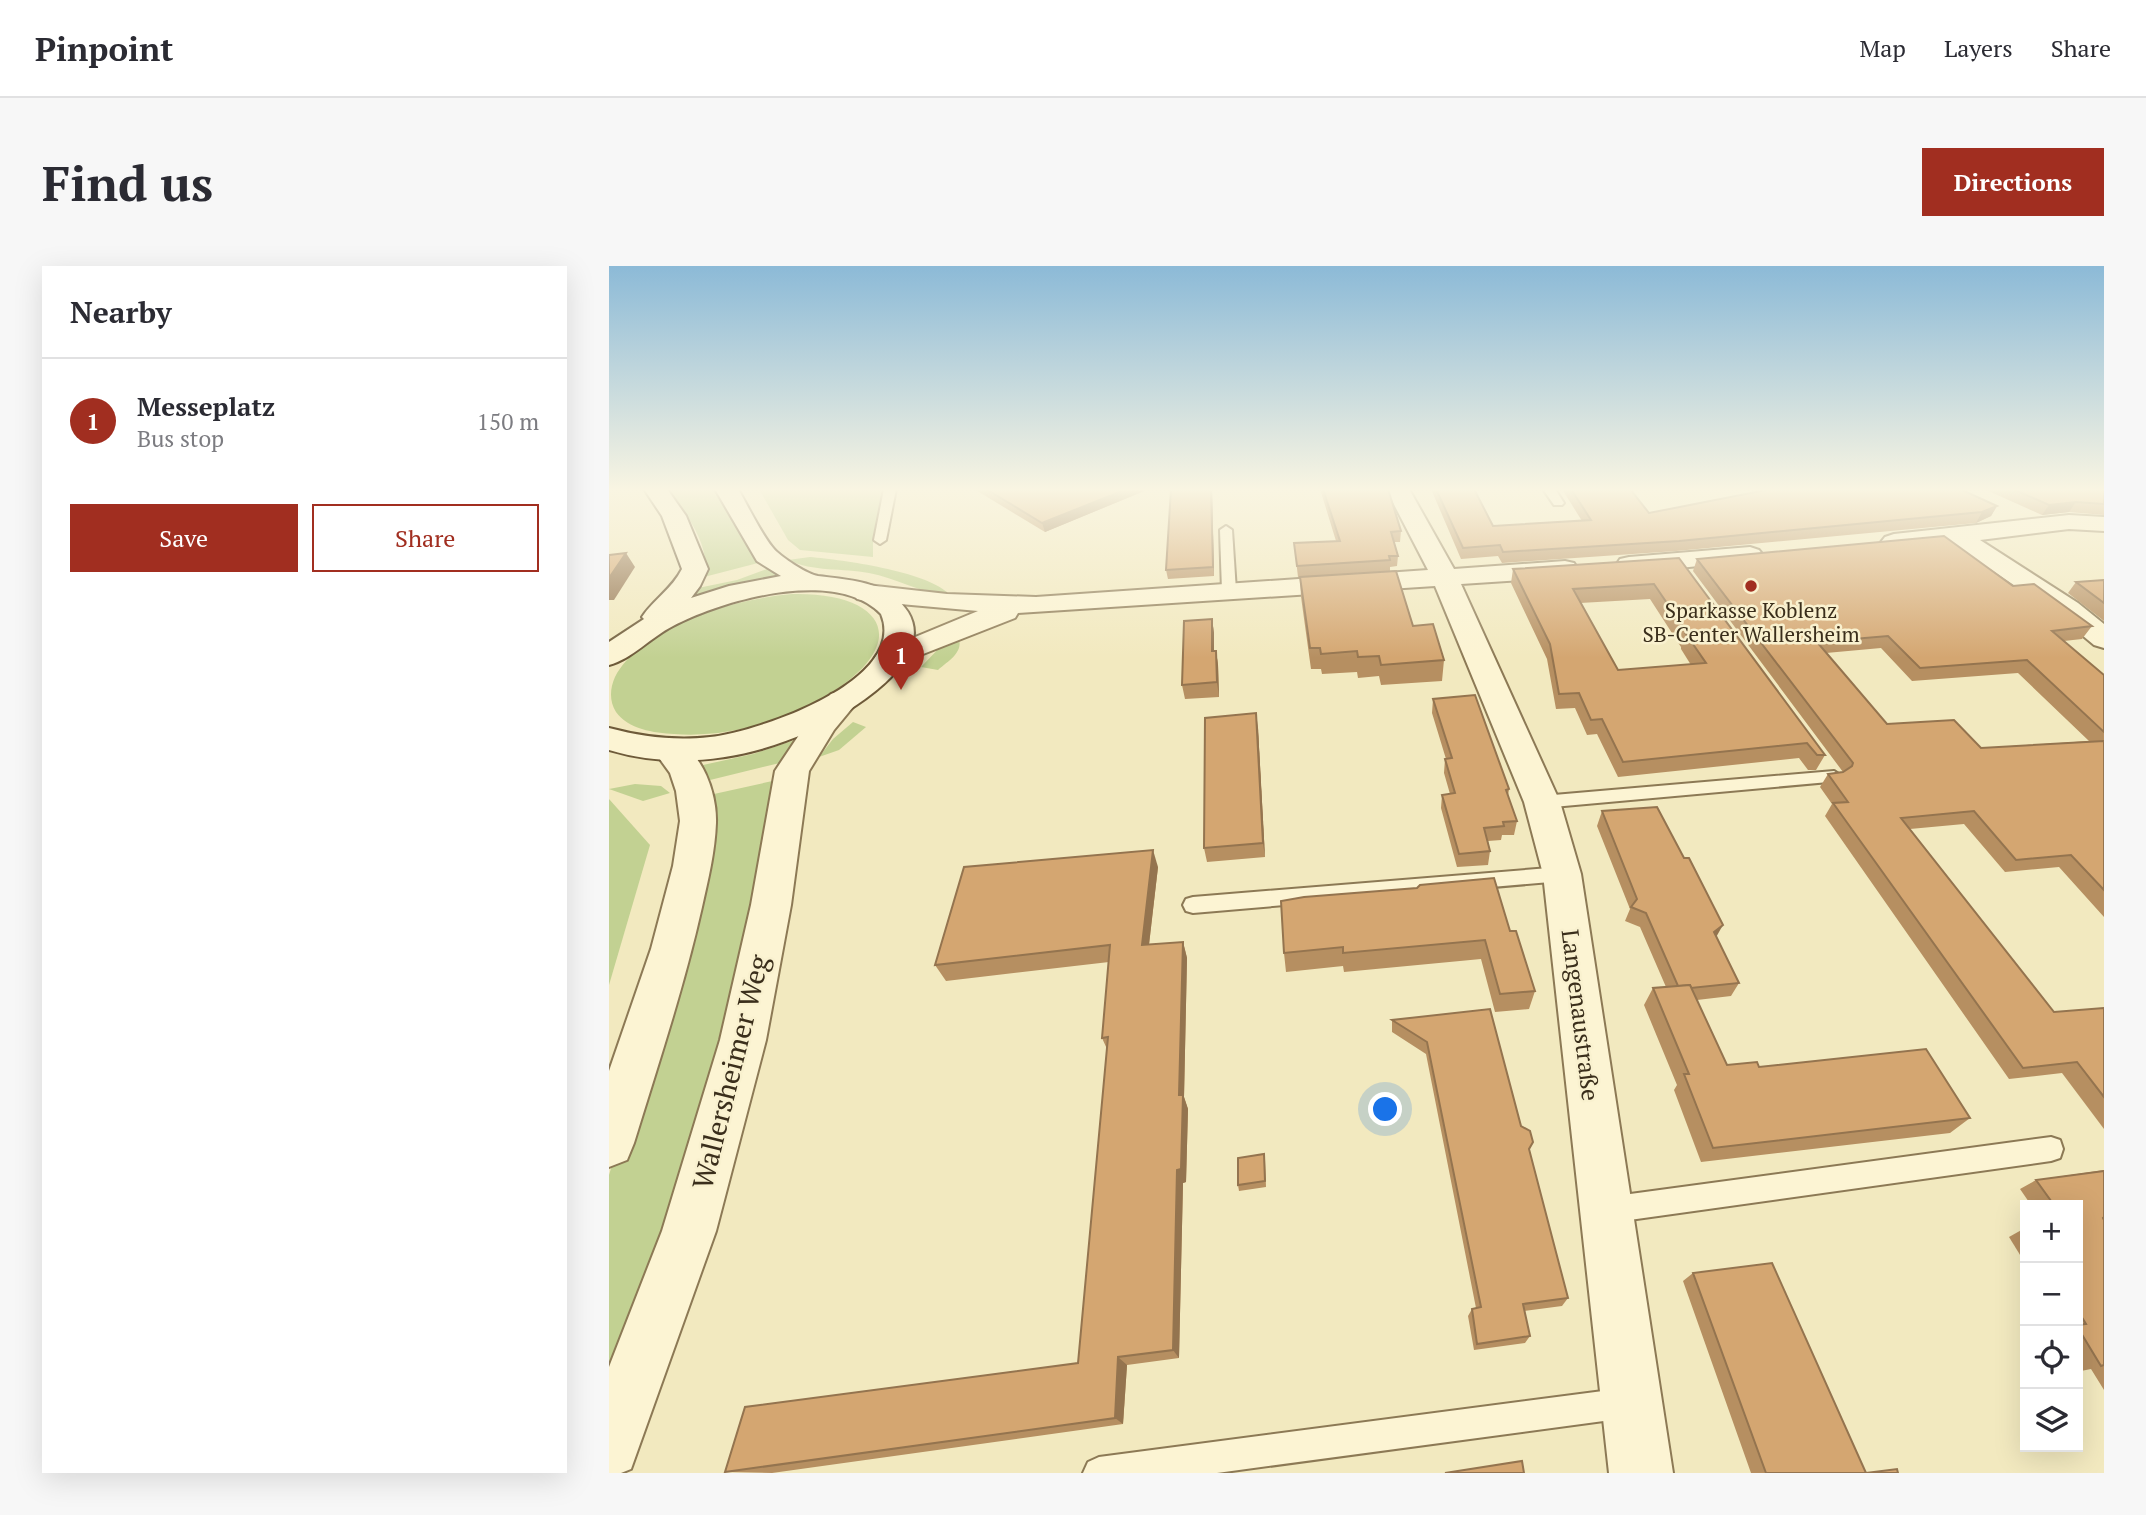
<!DOCTYPE html>
<html lang="en">
<head>
<meta charset="utf-8">
<style>
	:root { --surface:#fff; --page:#f7f7f7; --text:#2b2b33; --muted:#7c7c81; --line:#e1e1e2; --accent:#a12e20 }
	body { margin:0; font-family:"PT Serif",serif; background:var(--page); color:var(--text) }
	.controls { position:absolute; right:21px; bottom:21px; display:grid; overflow:hidden; border-radius:0px; box-shadow:0 7px 28px #0002 }
	.controls button { width:63px; height:63px; display:grid; place-items:center; padding:0; border:0; border-bottom:2px solid var(--line); background:var(--surface); color:var(--text); font:35px sans-serif }
	.you { position:absolute; left:777px; top:844px; width:24px; height:24px; margin:-18px; border:5px solid #fff; border-radius:50%; background:#1a73e8; box-shadow:0 0 0 10px #1a73e833 }
	.badge { display:grid; place-items:center; width:46px; height:46px; border-radius:50%; background:var(--accent); color:#fff; font-size:23px; font-weight:700 }
	.pin { position:absolute; translate:-50% -58px; filter:drop-shadow(0 2px 4px #0008) }
	.pin::after { content:''; position:absolute; top:37px; width:24px; height:21px; background:inherit; clip-path:polygon(0 0,100% 0,50% 100%) }
	.list { margin:0; padding:0; list-style:none }
	h2 { display:flex; justify-content:space-between; align-items:center; height:91px; margin:0; padding:0 28px; font-size:30px }
	h2 small { font-size:23px; font-weight:400; color:var(--muted) }
	.list li { display:grid; grid-template-columns:46px 1fr auto; gap:21px; align-items:center; box-sizing:border-box; height:126px; padding:0 28px; border-top:2px solid var(--line) }
	.list b { display:block; font-size:26px; white-space:nowrap }
	.list p { margin:0; font-size:23px; white-space:nowrap; color:var(--muted) }
	.list em { font-size:23px; font-style:normal; color:var(--muted) }
	.actions { display:flex; gap:14px; padding:21px 28px }
	.actions a { flex:1; padding:16px 0; border:2px solid var(--accent); border-radius:0px; text-align:center; font-size:24px; color:var(--accent) }
	.actions .main { background:var(--accent); color:#fff }
	.icon { flex:none; width:38px; height:38px; fill:none; stroke:currentColor; stroke-width:2; stroke-linecap:round; stroke-linejoin:round }
	.map { position:relative; flex:none; width:1495px; height:1207px; overflow:hidden; border-radius:0px }
	header { display:flex; align-items:center; gap:42px; box-sizing:border-box; height:98px; padding:0 35px; background:var(--surface); border-bottom:2px solid var(--line) }
	header strong { font-size:33px }
	nav { display:flex; gap:38px; margin-inline-start:auto; font-size:24px }
	.intro { display:flex; align-items:center; justify-content:space-between; box-sizing:border-box; height:168px; padding:0 42px }
	h1 { margin:0; font-size:49px }
	.button { padding:18px 32px; border-radius:0px; background:var(--accent); color:#fff; font-size:24px; font-weight:700 }
	main { display:flex; gap:42px; padding:0 42px }
	aside { flex:1; background:var(--surface); border-radius:0px; box-shadow:0 7px 28px #0002 }
	.map>svg:first-child { display:block }
</style>
</head>
<body>
<header>
<strong>Pinpoint</strong>
<nav><a>Map</a><a>Layers</a><a>Share</a></nav>
</header>
<div class="intro"><h1>Find us</h1><a class="button">Directions</a></div>
<main>
<aside>
<h2>Nearby<small></small></h2>
<ul class="list">
<li><span class="badge">1</span><div><b>Messeplatz</b><p>Bus stop</p></div><em>150 m</em></li>
</ul>
<div class="actions"><a class="main">Save</a><a>Share</a></div>
</aside>
<div class="map">
<svg width="1495" height="1207" viewBox="0 0 1495 1207">
	<rect width="100%" height="100%" fill="#f2e9bf"/>
	<g fill="#c2d192">
		<path d="M59 223H105L149 297 95 311C103 280 76 246 59 223Z"/>
		<path d="M150 223H274L264 274V291L191 284 179 274Z"/>
		<path d="M201 291C235 294 315 305 339 327L338 330C310 326 287 312 260 307 234 302 204 306 179 294Z"/>
		<path d="M158 303 170 309 79 334 89 322 128 314Z"/>
		<path d="M183 328C278 326 304 378 217 430 172 457 116 472 65 468 45 467 19 463 7 446 0 435 1 422 6 411 35 357 127 333 183 328Z"/>
		<path d="M350 373C354 387 339 395 329 404L312 401 335 377Z"/>
		<path d="M244 456 257 461 230 484 210 491 224 473Z"/>
		<path d="M201 469 179 495 97 515 85 501 144 488Z"/>
		<path d="M168 514 108 810 0 1132V909L94 603 105 528Z"/>
		<path d="M26 518 52 520 61 527 34 535 0 523Z"/>
		<path d="M0 533 41 579 0 719Z"/>
	</g>
	<g fill="none" stroke-linecap="round" stroke-linejoin="round">
		<g stroke="#8c7955" stroke-width="4">
			<g id="service">
				<path d="M275 223H287L277 274 271 278 265 274Z"/>
				<path d="M934 223H946L955 237 953 239H945Z"/>
				<path d="M617 260 623 264 627 325 620 329 613 325 611 264Z"/>
				<path d="M1225 505 1234 511 1231 515 933 542 927 540 924 536 927 532 933 530Z"/>
				<path d="M953 601 960 603 963 608 960 613 953 615 584 647 577 645 574 639 577 633 584 631Z"/>
				<path d="M1442 871 1451 874 1454 883 1451 892 1442 895 999 957 990 953 986 944 990 935 999 931Z"/>
				<path d="M1017 1122 1028 1126 1032 1137 1028 1148 1017 1152 608 1207H474L479 1196 490 1191Z"/>
			</g>
		</g>
		<g stroke="#8c7955" stroke-width="4">
			<g id="minor">
				<path d="M777 223H800L845 303 956 295 965 297 969 303 965 309 956 311 852 318 951 536 972 608 1064 1207H1000L934 608 915 536 826 320 409 347 406 352 281 401 270 398 266 392 270 386 369 345 258 335 248 333 244 327 248 321 258 319 338 328 427 331 819 304Z"/>
				<path d="M1460 249 1495 251V265L1460 263 1371 274 1469 337 1495 358V382L1485 379 1449 349 1343 277 1285 284 1276 281 1272 276 1276 271 1285 268Z"/>
				<path d="M1141 281 1150 284 1154 289 1150 294 1020 307 1011 305 1007 299 1011 293 1020 291Z"/>
			</g>
		</g>
		<g stroke="#8c7955" stroke-width="4">
			<g id="tertiary">
				<path d="M233 425 244 428 249 435 225 464 200 505 182 639 157 774 107 965 22 1203 12 1207H0V1101L53 965 111 774 142 639 166 505 202 451 222 428Z"/>
				<path d="M62 474C93 482 108 528 107 557 106 586 99 614 93 641 75 721 49 799 25 877L18 894 0 901V805L42 683 64 600 71 555 67 525 61 507 45 485 50 477Z"/>
			</g>
		</g>
		<g stroke="#6e5a39" stroke-width="4">
			<path id="secondary" d="M35 223H58L77 250 99 303 91 320 82 332 120 320 172 310 148 295 106 223H129C138 238 156 276 168 286 177 294 198 308 209 310 232 313 256 314 276 325 286 330 293 337 299 346 329 396 236 449 201 465 138 494 67 504 0 484V462C34 471 66 475 101 471 148 466 300 415 272 348 227 301 113 334 64 360 42 371 23 393 0 399V376L35 353 33 351C45 333 63 323 73 303L53 250Z"/>
		</g>
		<use href="#service" fill="#fcf4d3" fill-rule="evenodd"/>
		<use href="#minor" fill="#fcf4d3" fill-rule="evenodd"/>
		<use href="#tertiary" fill="#fcf4d3" fill-rule="evenodd"/>
		<use href="#secondary" fill="#fcf4d3" fill-rule="evenodd"/>
	</g>
	<g fill="#b68f61" fill-rule="evenodd">
		<path d="M365 223H540L436 266Z"/>
		<path d="M603 223 605 310 559 313 557 304Z"/>
		<path d="M711 223H779L792 265 791 276H785L789 290 788 300 781 301V305L689 311 685 277 727 275Z"/>
		<path d="M822 223H865L884 260 973 255 953 223H1021L1040 247 1388 240 1382 250 1367 257 1067 285 893 297 889 290 852 293Z"/>
		<path d="M1375 223H1495V249L1460 246 1433 249Z"/>
		<path d="M1070 292 1216 489 1207 504H1199L1190 492 1009 511 988 468 978 469 966 442 947 443 938 393 902 317 904 303ZM1041 333 1072 381V383L1082 399 1009 404 971 337Z"/>
		<path d="M1088 293 1404 320 1483 360 1473 373 1455 375 1495 409V651L1450 601 1396 606 1355 558 1301 563 1445 746 1495 742V863L1453 807 1400 813 1216 550 1223 538 1211 521 1219 508 1234 506 1084 305ZM1272 382 1303 415 1409 407 1480 475 1372 482 1278 458 1217 387Z"/>
		<path d="M691 311 804 360 835 394 833 415 772 419 770 410 749 412 748 406 713 408 712 403H702L692 331Z"/>
		<path d="M1495 314V355L1459 327 1467 316Z"/>
		<path d="M603 353 605 367V385H607L609 399 610 431 576 433 573 419Z"/>
		<path d="M824 433 900 523 899 530 908 555 905 569H893L892 574 879 575 881 585 879 599 848 601 832 542 833 529 841 528 835 507 836 493H837L823 447Z"/>
		<path d="M649 462 656 591 598 596 595 582Z"/>
		<path d="M993 545 1107 670 1130 717 1122 730 1088 734 1118 799 1150 801 1361 852 1341 867 1092 896 1065 824 1068 819 1035 739 1044 722 1057 721 1031 661 1016 655 1021 643 988 560Z"/>
		<path d="M549 601 540 679 574 676 578 692 575 831 579 843 577 916 574 917 570 1092 518 1099 514 1158 163 1207 116 1206 469 1097 498 783 493 772 500 696 337 715 326 699Z"/>
		<path d="M901 665 926 725 920 743 886 746 872 693 735 706 734 700 677 706 675 687Z"/>
		<path d="M881 743 912 860 924 876 920 885 959 1032 953 1040 915 1045 921 1070 916 1077 865 1084 859 1050 863 1043 867 1042 817 788 783 766V754Z"/>
		<path d="M656 894 657 921 630 925 629 919Z"/>
		<path d="M1495 904V1124L1482 1103 1472 1105 1469 1099V939H1422L1411 923 1427 914Z"/>
		<path d="M1416 962V997L1400 971Z"/>
		<path d="M1084 1007 1257 1207H1289H1142L1074 1015Z"/>
	</g>
	<g fill="#94744f">
		<path d="M518 223H540L436 266 433 257Z"/>
		<path d="M602 223H603L605 310 604 301Z"/>
		<path d="M1467 236 1460 246 1433 249 1440 239Z"/>
		<path d="M1388 240 1382 250 1367 257 1373 246Z"/>
		<path d="M17 287 26 301 5 334H0V312Z"/>
		<path d="M603 353 605 367V399L603 385Z"/>
		<path d="M607 385 609 399 610 431 608 416Z"/>
		<path d="M647 447 649 462 656 591 654 577Z"/>
		<path d="M544 584 549 601 538 695 533 679Z"/>
		<path d="M1114 659 1106 673 1105 666Z"/>
		<path d="M574 676 578 692 575 831 579 843 577 916 574 917 570 1092 564 1084Z"/>
		<path d="M509 1091 518 1099 514 1158 506 1152Z"/>
	</g>
	<g fill="#d4a671" stroke="#94744f" stroke-width="2" fill-rule="evenodd">
		<path d="M377 223H518L433 257Z"/>
		<path d="M562 223H602L604 301 557 304Z"/>
		<path d="M714 223H779L792 265 782 266 789 290H780L781 294 688 300 685 277 731 275Z"/>
		<path d="M827 223H865L884 260 982 254 962 223H1021L1040 247 1162 223H1351L1388 240 1373 246 1070 275 894 286 891 279 854 282Z"/>
		<path d="M1404 223H1495V238L1467 236 1440 239Z"/>
		<path d="M1335 270 1404 320 1425 318 1483 360 1443 365 1495 409V466L1418 394 1311 402 1279 370 1208 376 1278 458 1345 454 1372 482 1495 475V624L1462 589 1407 594 1365 545 1292 552 1445 746 1495 742V831L1468 796 1414 802 1224 537 1239 536 1219 508 1234 506 1243 500 1244 497 1088 293Z"/>
		<path d="M17 287 0 312V289Z"/>
		<path d="M1070 292 1216 489H1208L1198 477 1014 496 993 453 982 454 970 427 950 428 941 378 904 303ZM1045 318 1079 368H1077L1097 397 1009 404 964 323Z"/>
		<path d="M787 305 804 360 824 358 835 394 772 399 770 390 749 391 748 385 712 388 711 382H701L691 311Z"/>
		<path d="M1495 314V337L1467 316Z"/>
		<path d="M603 353V385H607L608 416 573 419 575 355Z"/>
		<path d="M866 429 900 523 897 524 908 555 894 556 895 560 875 562 881 585 850 588 833 529 846 527 836 493 843 492 824 433Z"/>
		<path d="M647 447 654 577 595 582 596 452Z"/>
		<path d="M1048 541 1075 592H1080L1114 659 1105 666 1130 717 1082 722 1081 719 1069 720 1037 647 1022 641 1028 633 993 545Z"/>
		<path d="M544 584 533 679 574 676 570 829H574L572 903 568 904 564 1084 509 1091 506 1152 116 1206 136 1141 469 1097 499 771 493 772 501 679 326 699 355 601Z"/>
		<path d="M885 612 901 665H907L926 725 891 728 876 674 734 687V681L675 687 672 635 695 631 808 622 811 619Z"/>
		<path d="M1081 719 1118 799 1148 796 1150 801 1317 783 1361 852 1104 882 1075 808H1080L1044 722Z"/>
		<path d="M881 743 912 860 921 865 924 876 920 883 959 1032 914 1038 921 1070 868 1078 863 1043 872 1041 818 776 783 754Z"/>
		<path d="M655 888 656 915 629 919V892Z"/>
		<path d="M1495 905V951L1494 952 1495 954V1099L1492 1100 1469 1062V1059L1477 1058 1469 1045V939H1445L1427 914Z"/>
		<path d="M1163 997 1257 1207 1288 1203 1289 1207H1157L1084 1007Z"/>
		<path d="M913 1195 915 1207H836Z"/>
	</g>
	<linearGradient id="sky" x2="0" y2="1"><stop stop-color="#8cbad7"/><stop offset="0.57" stop-color="#f9f5e2"/><stop offset="1" stop-color="#f9f5e2" stop-opacity="0"/></linearGradient>
	<rect width="1495" height="392" fill="url(#sky)"/>
	<circle fill="#a12e20" stroke="#f9f1cf" stroke-width="2.5" cx="1142" cy="320" r="7"/>
	<g text-anchor="middle" dominant-baseline="central" stroke-width="5" stroke-linejoin="round" paint-order="stroke">
		<g font-size="21" fill="#3a2e1b" stroke="#f9f1cf">
			<text x="1142" y="344">Sparkasse Koblenz<tspan x="1142" dy="24">SB-Center Wallersheim</tspan></text>
		</g>
		<g font-size="24" fill="#3a2e1b" stroke="#f9f1cf">
			<text transform="translate(972 749) rotate(83)">Langenaustraße</text>
		</g>
		<g font-size="28" fill="#3a2e1b" stroke="#f9f1cf">
			<text transform="translate(121 806) rotate(-76)">Wallersheimer Weg</text>
		</g>
	</g>
</svg>
<div class="controls">
<button>+</button>
<button>−</button>
<button><svg class="icon" aria-label="locate" viewBox="0 0 24 24"><circle cx="12" cy="12" r="6"/><path d="M12 2v4M12 18v4M2 12h4M18 12h4"/></svg></button>
<button><svg class="icon" aria-label="layers" viewBox="0 0 24 24"><path d="M12 4l9 5-9 5-9-5zM3 14l9 5 9-5"/></svg></button>
</div>
<div class="you"></div>
<div class="pin badge" style="left:292px;top:424px">1</div>
</div>
</main>
</body>
</html>
